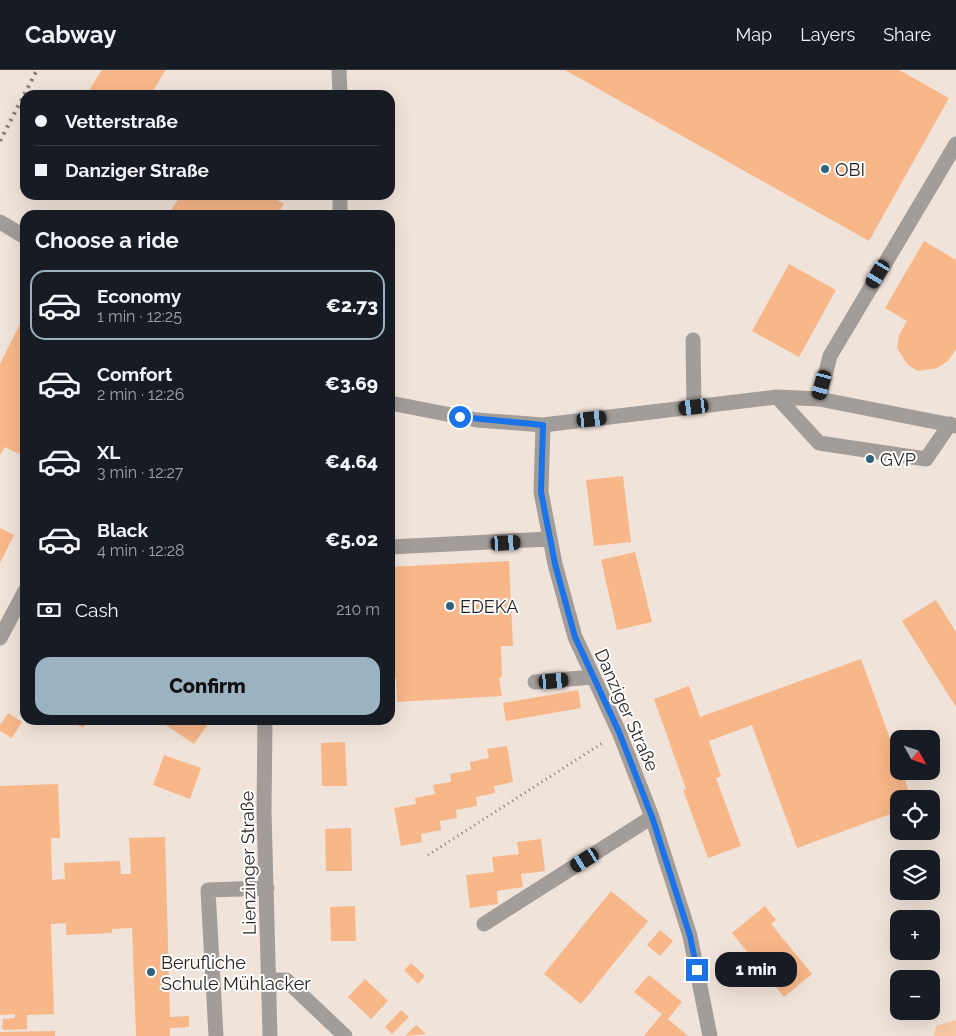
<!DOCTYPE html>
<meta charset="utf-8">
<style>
body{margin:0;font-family:Raleway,sans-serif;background:#242831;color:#f1f3f6;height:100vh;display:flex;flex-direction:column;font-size:19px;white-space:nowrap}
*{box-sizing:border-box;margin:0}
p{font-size:16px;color:#9ea1a6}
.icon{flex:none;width:28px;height:28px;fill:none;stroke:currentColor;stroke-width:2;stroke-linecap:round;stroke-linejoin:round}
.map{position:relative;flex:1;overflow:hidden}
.drawer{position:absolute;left:20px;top:140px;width:375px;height:515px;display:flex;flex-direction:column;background:#171b24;border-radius:15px;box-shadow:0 5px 20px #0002}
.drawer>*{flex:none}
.guide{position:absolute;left:20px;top:20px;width:375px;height:110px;border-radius:15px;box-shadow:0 5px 20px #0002;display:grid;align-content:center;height:110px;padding:0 15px;background:#171b24}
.needle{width:32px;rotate:130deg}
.controls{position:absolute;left:890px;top:660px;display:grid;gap:10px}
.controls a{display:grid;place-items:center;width:50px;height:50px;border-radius:10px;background:#171b24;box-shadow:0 5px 20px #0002;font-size:25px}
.end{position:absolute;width:22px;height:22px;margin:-11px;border:6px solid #1a73e8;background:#fff;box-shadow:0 0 0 2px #fff}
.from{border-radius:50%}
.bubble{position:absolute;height:35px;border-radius:15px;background:#171b24;box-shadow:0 5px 20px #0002;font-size:16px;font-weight:800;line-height:35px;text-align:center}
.car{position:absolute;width:15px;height:30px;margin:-15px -8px;border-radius:6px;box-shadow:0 0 4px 1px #0007;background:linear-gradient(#222 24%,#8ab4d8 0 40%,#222 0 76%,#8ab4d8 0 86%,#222 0)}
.guide b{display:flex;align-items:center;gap:18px;height:48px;font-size:19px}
.guide b+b{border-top:1px solid #363941}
.guide i{width:12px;height:12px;background:#f1f3f6}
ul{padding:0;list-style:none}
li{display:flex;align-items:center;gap:15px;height:70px;margin:0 10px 8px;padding:0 5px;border:2px solid transparent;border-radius:15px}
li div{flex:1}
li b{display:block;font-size:19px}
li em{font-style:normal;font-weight:800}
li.current{border-color:#9bb2c1}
li>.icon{width:45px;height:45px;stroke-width:1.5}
h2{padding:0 15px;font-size:22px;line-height:60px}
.pay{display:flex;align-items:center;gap:12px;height:55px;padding:0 15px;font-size:19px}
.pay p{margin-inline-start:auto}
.button{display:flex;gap:10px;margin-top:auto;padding:10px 15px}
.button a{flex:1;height:58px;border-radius:15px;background:#9bb2c1;color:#111;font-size:20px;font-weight:800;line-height:58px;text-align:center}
header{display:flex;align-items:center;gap:30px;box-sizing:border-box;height:70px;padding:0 25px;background:#171b24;border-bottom:1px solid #363941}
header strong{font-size:24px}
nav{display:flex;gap:28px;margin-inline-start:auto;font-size:18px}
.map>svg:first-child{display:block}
.green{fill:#f7c5a1}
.building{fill:#f7b788}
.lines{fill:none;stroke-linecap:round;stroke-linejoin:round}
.path{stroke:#857c76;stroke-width:3;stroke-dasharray:1 4;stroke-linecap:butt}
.minor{stroke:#a39d99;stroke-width:15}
.rail{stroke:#887f79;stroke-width:4;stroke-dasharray:2.5 5;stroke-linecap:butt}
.route{stroke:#1a73e8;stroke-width:6}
.poi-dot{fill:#316380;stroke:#fff;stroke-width:2}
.labels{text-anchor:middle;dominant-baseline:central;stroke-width:4;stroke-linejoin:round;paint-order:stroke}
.poi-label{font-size:18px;fill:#282320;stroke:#fff;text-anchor:start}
.street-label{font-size:18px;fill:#282320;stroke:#fff}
</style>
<header>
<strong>Cabway</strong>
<nav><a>Map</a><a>Layers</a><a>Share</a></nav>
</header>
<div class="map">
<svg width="956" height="966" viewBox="0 0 956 966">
<rect width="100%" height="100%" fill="#f0e3da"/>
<path class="green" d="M 956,950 L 956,966 L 934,966 L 936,956 Z"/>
<path class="building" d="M 102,0 L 166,0 L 150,25 L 86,25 Z
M 565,0 L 899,0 L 949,28 L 869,171 Z
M 181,125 L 269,125 L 284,134 L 277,145 L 168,145 Z
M 924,171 L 956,190 L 956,279 L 948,291 L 937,298 L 918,301 L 908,295 L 897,278 L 899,265 L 907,251 L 885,238 Z
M 789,194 L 836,220 L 799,287 L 752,261 Z
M 25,244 L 25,371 L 19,384 L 5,377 L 0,385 L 0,294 Z
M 623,406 L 631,472 L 594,476 L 586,410 Z
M 0,458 L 14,465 L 0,493 Z
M 635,482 L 652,552 L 617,560 L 601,490 Z
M 509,491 L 513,576 L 501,576 L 502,607 L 499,608 L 502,626 L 397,632 L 396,608 L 390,608 L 390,497 Z
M 936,530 L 956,562 L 956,637 L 902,551 Z
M 861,589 L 899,693 L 899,701 L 902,701 L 911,729 L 899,729 L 899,741 L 797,778 L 752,655 L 709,671 L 721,706 L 716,708 L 741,776 L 708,788 L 683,720 L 686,719 L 654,629 L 689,616 L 700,647 Z
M 578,620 L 581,638 L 506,651 L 503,633 Z
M 8,643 L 22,652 L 12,668 L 0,661 L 0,655 Z
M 69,650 L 88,650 L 83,658 Z
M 165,650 L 211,650 L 194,674 L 163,653 Z
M 345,672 L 347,716 L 322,716 L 321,673 Z
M 507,676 L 513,712 L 494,716 L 495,723 L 476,727 L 477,736 L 456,740 L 457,748 L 440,751 L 441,760 L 421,764 L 422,772 L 401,776 L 394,738 L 416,734 L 415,728 L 435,724 L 433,715 L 451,712 L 450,704 L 471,700 L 470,692 L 489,688 L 487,679 Z
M 164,685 L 201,698 L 190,729 L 153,715 Z
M 58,714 L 60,768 L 51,768 L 52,810 L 65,809 L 64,793 L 120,791 L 121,804 L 131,804 L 129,768 L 165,767 L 170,947 L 189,946 L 189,957 L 170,958 L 170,966 L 136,966 L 132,858 L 112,859 L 112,863 L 66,865 L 66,853 L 51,854 L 54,944 L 27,945 L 27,959 L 4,960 L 2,958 L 3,949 L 15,948 L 15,944 L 0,945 L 0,716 Z
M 351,758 L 352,801 L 326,801 L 325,759 Z
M 541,769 L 545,801 L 521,804 L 523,817 L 497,821 L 498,834 L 470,838 L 466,805 L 494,802 L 492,787 L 519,784 L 517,772 Z
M 611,821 L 648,851 L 581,934 L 544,904 Z
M 355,836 L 356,871 L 331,871 L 330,837 Z
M 765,836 L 776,850 L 771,854 L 812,904 L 784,927 L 732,863 Z
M 660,860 L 673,871 L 660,886 L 647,875 Z
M 411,893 L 425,906 L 418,914 L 404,900 Z
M 649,905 L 682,932 L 668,949 L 688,966 L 644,966 L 662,944 L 634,922 Z
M 365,909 L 388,931 L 371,949 L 348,927 Z
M 401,940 L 409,947 L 392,964 L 385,957 Z
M 416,955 L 426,964 L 405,966 Z
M 55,961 L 55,966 L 0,966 L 0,962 Z"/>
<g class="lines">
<path class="path" d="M 428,785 L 604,672"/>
<path class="minor" d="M 339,0 L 340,25
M 340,145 L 340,125
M 0,152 L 25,167
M 693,270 L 694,337
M 777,327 L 819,373 L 926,389 L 950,354
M 819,329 L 830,286 L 956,74
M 390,333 L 477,350 L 543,355 L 777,327 L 819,329 L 956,356
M 543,355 L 541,422 L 555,494 L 575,567 L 619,662 L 652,747 L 690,866 L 710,966
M 390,477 L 550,469
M 0,568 L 25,521
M 535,612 L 592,607
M 265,650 L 264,742 L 270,966
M 484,854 L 652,747
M 269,910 L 286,910 L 345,966
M 216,966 L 208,820 L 267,818"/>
<path class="rail" d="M 0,71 L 37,0"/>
</g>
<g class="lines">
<path class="route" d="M 460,347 L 543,355 L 541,422 L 555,494 L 575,567 L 619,662 L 652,747 L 690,866 L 697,900"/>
</g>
<g class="poi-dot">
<circle cx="825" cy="99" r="5"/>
<circle cx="870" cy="389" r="5"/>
<circle cx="450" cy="536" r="5"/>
<circle cx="151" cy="902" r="5"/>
</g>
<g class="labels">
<g class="poi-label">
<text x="835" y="99">OBI</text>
<text x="880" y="389">GVP</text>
<text x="460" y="536">EDEKA</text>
<text x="161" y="892">Berufliche<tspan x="161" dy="21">Schule Mühlacker</tspan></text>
</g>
<g class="street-label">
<text transform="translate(627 640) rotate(66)">Danziger Straße</text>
<text transform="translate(248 793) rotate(-91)">Lienzinger Straße</text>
</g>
</g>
</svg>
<div class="controls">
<a><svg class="needle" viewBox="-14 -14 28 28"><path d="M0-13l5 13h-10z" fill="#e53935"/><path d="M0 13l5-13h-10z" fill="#9ea1a6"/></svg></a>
<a><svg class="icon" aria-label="locate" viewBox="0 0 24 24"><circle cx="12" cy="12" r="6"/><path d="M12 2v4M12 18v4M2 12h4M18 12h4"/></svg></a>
<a><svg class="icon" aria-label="layers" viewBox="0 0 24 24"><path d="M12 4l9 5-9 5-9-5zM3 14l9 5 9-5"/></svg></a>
<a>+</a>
<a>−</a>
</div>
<i class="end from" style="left:460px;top:347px"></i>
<i class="end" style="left:697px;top:900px"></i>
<div class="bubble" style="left:715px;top:882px;width:82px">1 min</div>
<i class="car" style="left:878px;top:204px;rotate:211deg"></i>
<i class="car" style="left:822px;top:315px;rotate:195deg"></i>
<i class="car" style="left:694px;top:337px;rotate:263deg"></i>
<i class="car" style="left:592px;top:349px;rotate:84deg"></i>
<i class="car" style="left:506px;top:473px;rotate:87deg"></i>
<i class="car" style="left:554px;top:611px;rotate:85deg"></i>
<i class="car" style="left:585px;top:790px;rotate:238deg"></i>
<div class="guide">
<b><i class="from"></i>Vetterstraße</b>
<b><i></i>Danziger Straße</b>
</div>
<section class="drawer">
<h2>Choose a ride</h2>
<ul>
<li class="current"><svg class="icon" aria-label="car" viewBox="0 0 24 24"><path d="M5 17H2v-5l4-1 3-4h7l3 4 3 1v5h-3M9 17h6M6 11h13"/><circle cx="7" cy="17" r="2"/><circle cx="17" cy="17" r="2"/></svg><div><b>Economy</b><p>1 min · 12:25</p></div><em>€2.73</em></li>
<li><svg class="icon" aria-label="car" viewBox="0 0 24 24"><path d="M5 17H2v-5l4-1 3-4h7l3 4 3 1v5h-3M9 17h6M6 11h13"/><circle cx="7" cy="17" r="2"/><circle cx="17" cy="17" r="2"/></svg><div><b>Comfort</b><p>2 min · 12:26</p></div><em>€3.69</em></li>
<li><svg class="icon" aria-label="car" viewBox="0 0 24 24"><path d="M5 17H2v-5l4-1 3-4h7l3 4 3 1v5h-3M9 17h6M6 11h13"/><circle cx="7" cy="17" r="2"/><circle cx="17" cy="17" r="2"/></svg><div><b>XL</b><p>3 min · 12:27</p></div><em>€4.64</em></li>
<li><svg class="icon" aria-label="car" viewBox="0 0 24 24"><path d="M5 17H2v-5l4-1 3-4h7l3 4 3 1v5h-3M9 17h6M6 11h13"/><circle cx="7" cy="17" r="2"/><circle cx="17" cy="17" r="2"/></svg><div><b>Black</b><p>4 min · 12:28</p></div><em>€5.02</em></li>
</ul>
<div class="pay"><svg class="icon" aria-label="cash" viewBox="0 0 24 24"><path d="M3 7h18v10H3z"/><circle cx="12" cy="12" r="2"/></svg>Cash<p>210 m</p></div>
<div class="button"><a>Confirm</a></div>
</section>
</div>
